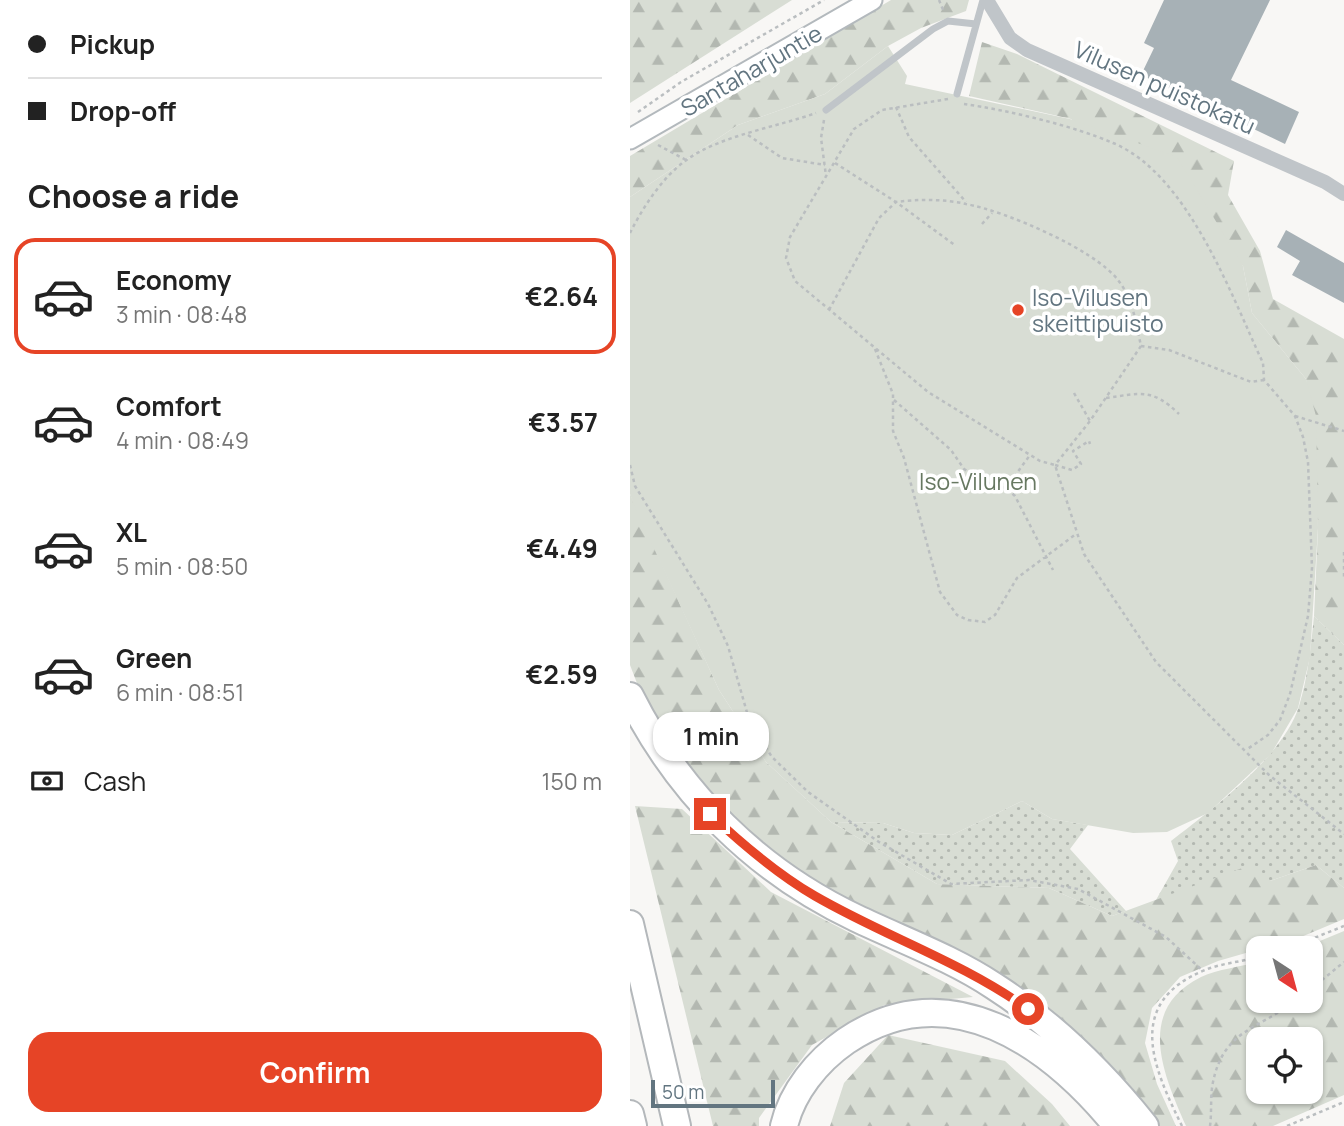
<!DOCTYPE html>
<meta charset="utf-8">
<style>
body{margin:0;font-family:Manrope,sans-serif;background:#f6f6f6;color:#222;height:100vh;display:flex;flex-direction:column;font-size:26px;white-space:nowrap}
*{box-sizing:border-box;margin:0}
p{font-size:23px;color:#767676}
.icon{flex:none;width:38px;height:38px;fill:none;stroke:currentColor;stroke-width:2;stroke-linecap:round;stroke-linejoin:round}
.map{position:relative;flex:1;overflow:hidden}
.drawer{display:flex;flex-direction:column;background:#fff;width:630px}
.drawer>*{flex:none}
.top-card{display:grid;align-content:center;height:154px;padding:0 28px;background:#fff}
.needle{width:46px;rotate:144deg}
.tools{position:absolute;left:616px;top:936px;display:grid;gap:14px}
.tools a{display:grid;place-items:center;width:77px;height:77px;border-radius:14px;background:#fff;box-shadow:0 2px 5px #0004;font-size:35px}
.scale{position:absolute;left:21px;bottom:18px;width:124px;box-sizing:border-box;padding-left:7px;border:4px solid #627580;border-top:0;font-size:19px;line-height:24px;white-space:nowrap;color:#627580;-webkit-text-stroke:5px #fff;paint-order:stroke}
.end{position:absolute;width:32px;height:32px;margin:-16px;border:9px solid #e64426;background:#fff;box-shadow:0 0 0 4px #fff}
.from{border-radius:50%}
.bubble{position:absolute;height:49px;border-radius:21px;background:#fff;box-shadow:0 2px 5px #0004;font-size:23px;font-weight:700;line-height:49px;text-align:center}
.top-card b{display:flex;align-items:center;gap:24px;height:66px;font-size:26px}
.top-card b+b{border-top:2px solid #e0e0e0}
.top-card i{width:18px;height:18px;background:#222}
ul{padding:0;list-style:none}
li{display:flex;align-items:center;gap:21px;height:116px;margin:0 14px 10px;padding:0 14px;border:4px solid transparent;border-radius:21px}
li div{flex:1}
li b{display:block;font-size:26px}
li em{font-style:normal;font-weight:700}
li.selected{border-color:#e64426}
li>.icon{width:63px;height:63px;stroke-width:1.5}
h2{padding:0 28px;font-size:32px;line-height:84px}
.pay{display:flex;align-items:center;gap:18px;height:77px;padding:0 28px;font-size:26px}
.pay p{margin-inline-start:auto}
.primary-button{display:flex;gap:14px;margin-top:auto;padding:14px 28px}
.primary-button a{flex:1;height:80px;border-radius:21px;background:#e64426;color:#fff;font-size:28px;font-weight:700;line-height:80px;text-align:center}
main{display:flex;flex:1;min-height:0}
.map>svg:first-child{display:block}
.grass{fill:url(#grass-dots)}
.forest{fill:url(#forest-firs);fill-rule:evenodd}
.green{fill:#d8ddd4}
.building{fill:#a7b1b6}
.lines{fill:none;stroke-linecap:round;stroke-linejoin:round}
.secondary-casing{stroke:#b3b9bd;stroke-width:23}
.motorway-casing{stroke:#b4b8bb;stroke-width:30}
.path{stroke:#babec0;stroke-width:2.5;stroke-dasharray:3.5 3.5;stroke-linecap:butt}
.service{stroke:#c0c5c9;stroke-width:7}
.minor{stroke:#c0c5c9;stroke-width:14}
.secondary{stroke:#fff;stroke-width:19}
.motorway{stroke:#fff;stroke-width:26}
.route{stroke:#e64426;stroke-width:9}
.poi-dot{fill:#e64426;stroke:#fff;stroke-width:2.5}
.labels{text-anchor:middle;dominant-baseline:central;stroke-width:7;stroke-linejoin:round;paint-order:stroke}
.street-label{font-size:23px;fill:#627580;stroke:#fff}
.poi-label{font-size:23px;fill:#627580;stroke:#fff;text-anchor:start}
.park-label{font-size:23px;fill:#677861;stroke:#fff}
</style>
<main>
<section class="drawer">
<div class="top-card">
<b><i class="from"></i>Pickup</b>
<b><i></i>Drop-off</b>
</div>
<h2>Choose a ride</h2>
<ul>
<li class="selected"><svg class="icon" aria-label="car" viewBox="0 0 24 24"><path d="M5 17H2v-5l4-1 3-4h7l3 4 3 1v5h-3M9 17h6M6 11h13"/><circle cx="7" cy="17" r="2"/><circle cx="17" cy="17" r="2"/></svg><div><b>Economy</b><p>3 min · 08:48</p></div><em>€2.64</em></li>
<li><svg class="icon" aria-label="car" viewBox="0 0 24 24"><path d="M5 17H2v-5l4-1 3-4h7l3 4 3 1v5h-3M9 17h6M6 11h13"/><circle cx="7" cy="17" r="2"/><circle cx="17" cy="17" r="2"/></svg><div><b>Comfort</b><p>4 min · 08:49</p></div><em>€3.57</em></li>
<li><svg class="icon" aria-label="car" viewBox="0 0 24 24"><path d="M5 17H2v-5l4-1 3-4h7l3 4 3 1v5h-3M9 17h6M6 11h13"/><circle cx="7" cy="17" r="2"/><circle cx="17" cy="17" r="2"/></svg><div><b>XL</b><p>5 min · 08:50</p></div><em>€4.49</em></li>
<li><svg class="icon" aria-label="car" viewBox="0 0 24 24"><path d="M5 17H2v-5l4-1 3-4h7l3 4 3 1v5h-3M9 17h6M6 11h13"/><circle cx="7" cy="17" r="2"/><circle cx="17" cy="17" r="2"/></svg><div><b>Green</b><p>6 min · 08:51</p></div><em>€2.59</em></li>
</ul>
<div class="pay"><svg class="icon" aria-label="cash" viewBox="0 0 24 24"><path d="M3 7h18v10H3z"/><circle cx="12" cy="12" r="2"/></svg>Cash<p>150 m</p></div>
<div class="primary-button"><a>Confirm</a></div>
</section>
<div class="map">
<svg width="714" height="1126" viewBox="0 0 714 1126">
<defs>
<pattern id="grass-dots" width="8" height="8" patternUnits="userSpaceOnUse" patternTransform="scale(1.75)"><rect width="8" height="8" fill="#d8ddd4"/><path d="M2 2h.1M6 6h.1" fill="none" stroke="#b3b8b1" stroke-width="1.8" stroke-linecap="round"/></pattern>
<pattern id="forest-firs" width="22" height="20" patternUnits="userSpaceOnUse" patternTransform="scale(1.75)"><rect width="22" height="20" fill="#d8ddd4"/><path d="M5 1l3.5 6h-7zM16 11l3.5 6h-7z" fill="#b3b8b1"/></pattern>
</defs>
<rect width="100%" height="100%" fill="#f8f7f5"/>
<path class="grass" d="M 684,616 L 714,645 L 714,888 L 686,865 L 640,881 L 526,900 L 548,861 L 541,841 C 581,810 654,756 669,706 C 678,677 681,646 684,616 Z
M 392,801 L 422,819 L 458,825 L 440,849 L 496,911 L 482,916 L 419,888 L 307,884 L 201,822 L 253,823 L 284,833 L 322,835 Z"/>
<path class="forest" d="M 0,0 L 162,0 L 0,103 Z
M 261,0 L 339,0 L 336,11 L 291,28 L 258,46 L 195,94 L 108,125 L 0,197 L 0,156 Z
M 352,42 L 387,54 L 604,161 L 598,195 L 630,251 L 643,299 L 714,339 L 714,645 L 684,616 L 688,528 L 676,379 L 622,313 L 613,266 L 441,119 L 339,96 Z
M 0,494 L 89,690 L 136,762 L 201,822 L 307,884 L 419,888 L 482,916 L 623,864 L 640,881 L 686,865 L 714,888 L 714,919 L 671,937 L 588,961 L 550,977 L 522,1008 L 515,1043 L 527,1084 L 546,1126 L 528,1126 L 497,1083 L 422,1012 L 315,947 L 217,900 L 142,857 L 59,772 L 10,691 L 0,665 Z
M 5,806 L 52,809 L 141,892 L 343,997 L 254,1005 L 182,1045 L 129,1118 L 129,1126 L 83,1126 Z
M 714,931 L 714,1095 L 643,1126 L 556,1126 C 533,1074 505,1010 571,977 C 588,969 610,967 628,962 L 628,1001 L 681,1001 L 681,948 L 673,948 ZM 628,1040 L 681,1040 L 681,1092 L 628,1092 Z
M 258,1035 L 375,1061 L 422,1104 L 440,1126 L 200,1126 L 214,1083 Z"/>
<path class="green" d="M 258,46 L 277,76 L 275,84 L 440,119 L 547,157 L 613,266 L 622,313 L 676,379 L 686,416 L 688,528 L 680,657 L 668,708 L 641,754 L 578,813 L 537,832 L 503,833 L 422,819 L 392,801 L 322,835 L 284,833 L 253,823 L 201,822 L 136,762 L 89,690 L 4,505 L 0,494 L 0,197 L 108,125 L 195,94 Z"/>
<path class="building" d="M 534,0 L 640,0 L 601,80 L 669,112 L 655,144 L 511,75 L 524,48 L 514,43 Z
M 656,230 L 714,263 L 714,303 L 662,275 L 670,261 L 647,247 Z"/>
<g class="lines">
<g class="secondary-casing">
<path id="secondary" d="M 0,139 L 242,0"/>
</g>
<g class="motorway-casing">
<path id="motorway" d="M 0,696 C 49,794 127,871 226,918 C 272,940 322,958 364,986 C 423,1024 471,1071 515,1126
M 0,924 L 47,1126
M 0,1114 L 3,1126
M 154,1126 C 162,1092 187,1061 216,1041 C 319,971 420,1044 487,1126"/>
</g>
<path class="path" d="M 309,0 L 314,12
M 318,99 L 252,110 L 224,129 L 160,237 L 156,258 L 165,281 L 298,392 L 410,461 L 425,465 L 454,554 L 526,662 L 639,775 L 714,834
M 334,104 C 377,110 444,126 483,143 C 558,174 601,295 633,363 L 634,380 L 665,416 L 673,437 L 678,462 L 682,568 L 678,616 L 660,694 L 650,720 L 638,735 L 616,750
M 266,107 L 279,137 L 336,202
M 8,112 L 51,82 L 194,0
M 194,120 L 191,138 L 196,176
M 118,135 L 152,158 L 195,165
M 28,145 L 56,160
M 205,163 L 266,202 L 326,246
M 352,224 L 362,213
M 0,233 C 13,207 32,178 55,161 C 88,136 147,127 186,113
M 199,310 L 249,218 L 266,202 C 288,199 315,199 336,204 C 375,211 464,249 488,280 C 503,299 506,323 511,346 L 460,421 L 425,465 L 442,470 L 451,464 L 443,451 L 459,441 L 460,444
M 511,346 L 539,350 L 621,382 L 634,380
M 245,349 L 263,394 L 263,431 L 274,458 L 310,592 L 327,615 L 338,620 L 355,622 L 365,615 L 387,578 L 446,534
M 444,393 L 460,421
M 476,398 C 511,393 522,388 549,414
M 264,400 L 321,450 L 334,469 L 358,483 L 376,488 L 385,496 L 423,570
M 665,416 L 714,431
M 0,465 L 5,486 L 78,604 L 98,646 L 118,716 L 128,735 L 142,757 L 178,792 L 249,842 L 321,884 L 399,880 L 448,889 L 536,937 L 573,971
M 376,488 L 400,455
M 714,552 L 714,578
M 659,948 L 714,926
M 681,989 L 714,962
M 552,1126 C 523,1067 494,1003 575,970 C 592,963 611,962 628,957
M 580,1126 C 582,1112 580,1096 583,1082 C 594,1029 628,1030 665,1001
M 657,1126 L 714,1102"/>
<path class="service" d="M 327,94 L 353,0
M 196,110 L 303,29 L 318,21 L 346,24"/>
<path class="minor" d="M 357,0 L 380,38 L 397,50 L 695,182 L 714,194"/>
<use href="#secondary" class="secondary"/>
<use href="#motorway" class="motorway"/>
</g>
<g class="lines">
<path class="route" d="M 80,814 C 112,844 147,874 185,896 C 256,937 330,961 398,1009"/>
</g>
<circle class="poi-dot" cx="388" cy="310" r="7"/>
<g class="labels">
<g class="street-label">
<text transform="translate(121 70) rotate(-30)">Santaharjuntie</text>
<text transform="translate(535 87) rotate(24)">Vilusen puistokatu</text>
</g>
<g class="poi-label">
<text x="402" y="297">Iso-Vilusen<tspan x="402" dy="26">skeittipuisto</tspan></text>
</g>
<g class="park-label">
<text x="348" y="481">Iso-Vilunen</text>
</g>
</g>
</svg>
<div class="tools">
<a><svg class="needle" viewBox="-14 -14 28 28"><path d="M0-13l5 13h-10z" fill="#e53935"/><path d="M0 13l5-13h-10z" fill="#767676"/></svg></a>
<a><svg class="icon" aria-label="locate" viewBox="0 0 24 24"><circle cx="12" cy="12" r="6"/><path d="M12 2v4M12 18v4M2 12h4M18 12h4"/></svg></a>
</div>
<div class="scale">50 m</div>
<i class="end from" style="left:398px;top:1009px"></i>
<i class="end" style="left:80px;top:814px"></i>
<div class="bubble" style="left:23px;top:712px;width:116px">1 min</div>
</div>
</main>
